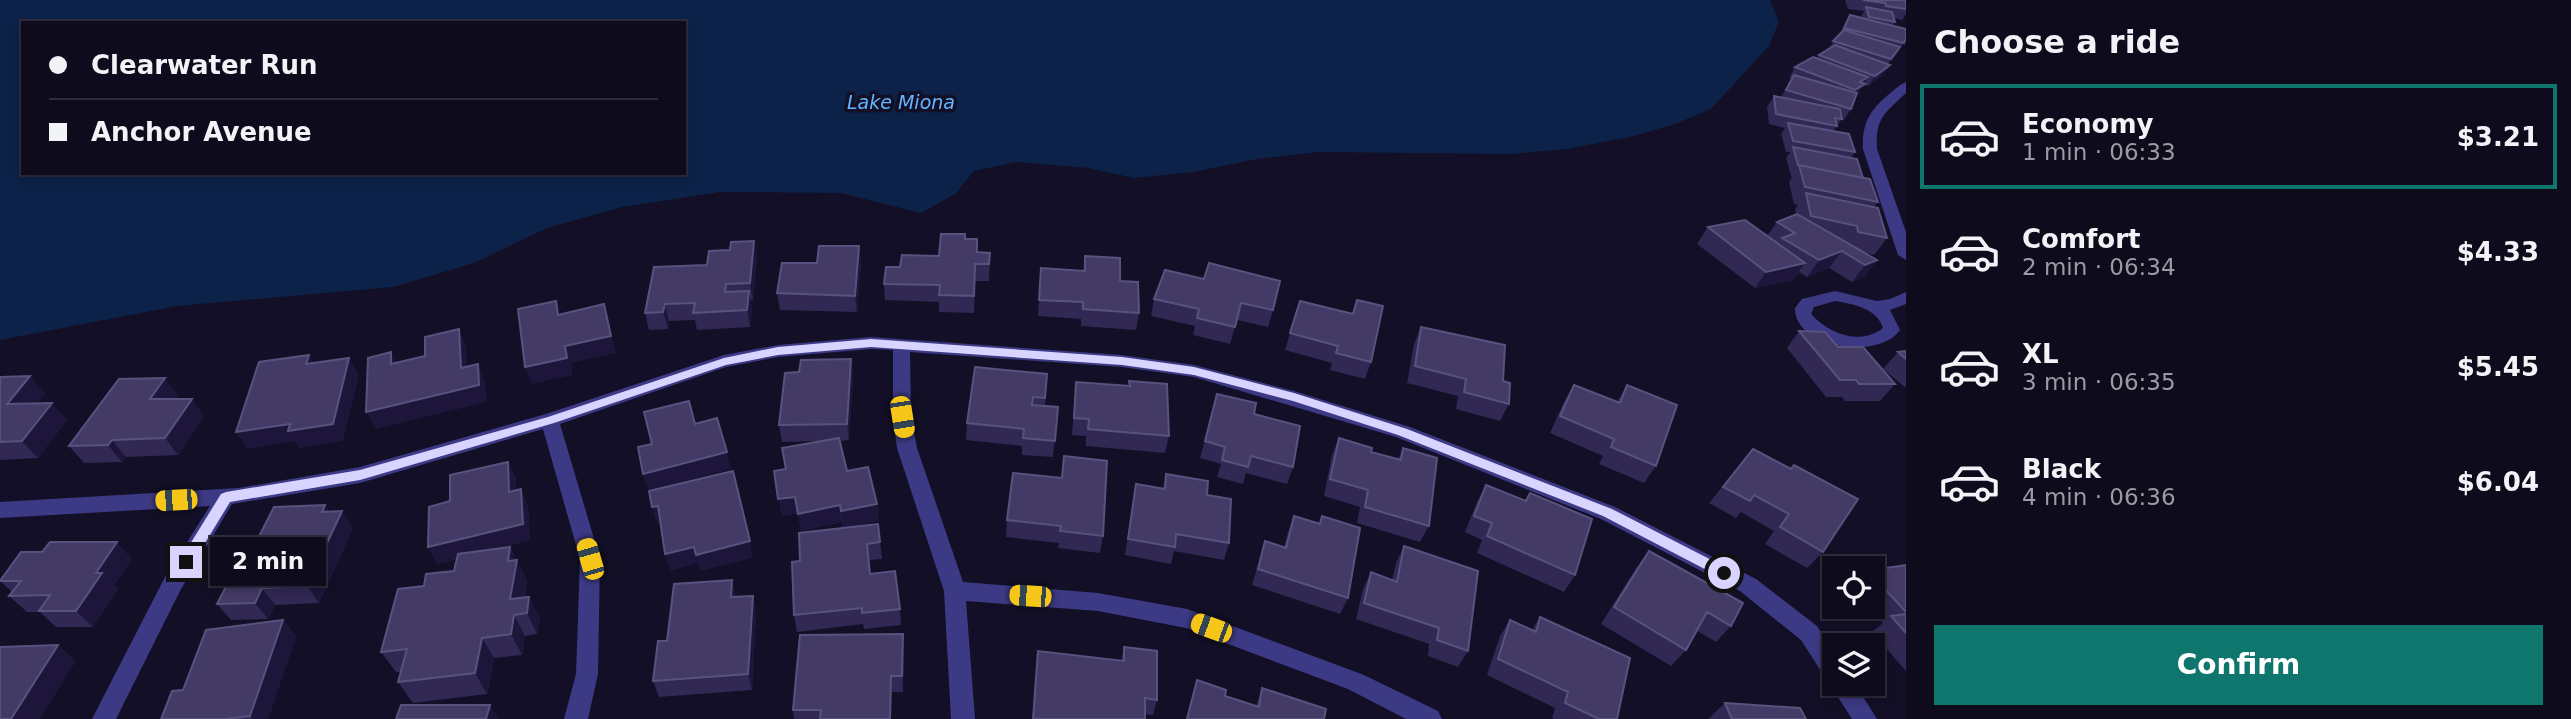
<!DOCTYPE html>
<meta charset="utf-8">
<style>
body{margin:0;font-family:"DejaVu Sans",sans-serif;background:#171425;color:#f1f3f6;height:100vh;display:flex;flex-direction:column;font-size:26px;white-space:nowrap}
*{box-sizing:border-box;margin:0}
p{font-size:23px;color:#9b9ba3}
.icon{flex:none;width:38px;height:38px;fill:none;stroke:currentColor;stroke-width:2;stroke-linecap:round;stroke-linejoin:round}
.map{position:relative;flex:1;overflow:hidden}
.panel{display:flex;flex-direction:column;background:#0e0b1c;width:665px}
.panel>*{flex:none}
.banner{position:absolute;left:21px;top:21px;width:665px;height:154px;border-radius:0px;box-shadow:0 4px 10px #0003,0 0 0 2px #2e2b3b;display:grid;align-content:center;height:154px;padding:0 28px;background:#0e0b1c}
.buttons{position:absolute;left:1822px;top:556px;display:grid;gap:14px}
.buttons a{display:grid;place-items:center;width:63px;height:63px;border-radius:0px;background:#0e0b1c;box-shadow:0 4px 10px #0003,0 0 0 2px #2e2b3b;font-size:35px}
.end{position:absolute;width:32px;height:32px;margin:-16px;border:9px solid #d9d4ff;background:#111;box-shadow:0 0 0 4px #111}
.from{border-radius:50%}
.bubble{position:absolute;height:49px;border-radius:0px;background:#0e0b1c;box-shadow:0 4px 10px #0003,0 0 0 2px #2e2b3b;font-size:23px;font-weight:700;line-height:49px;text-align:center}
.car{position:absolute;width:21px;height:42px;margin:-21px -10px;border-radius:9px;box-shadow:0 0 5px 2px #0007;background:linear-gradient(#f5c518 24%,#345 0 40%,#f5c518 0 76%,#345 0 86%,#f5c518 0)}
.banner b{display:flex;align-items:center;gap:24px;height:66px;font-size:26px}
.banner b+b{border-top:2px solid #2e2b3b}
.banner i{width:18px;height:18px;background:#f1f3f6}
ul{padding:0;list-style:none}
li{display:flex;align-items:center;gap:21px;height:105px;margin:0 14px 10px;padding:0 14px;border:4px solid transparent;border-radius:0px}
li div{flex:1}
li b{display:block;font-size:26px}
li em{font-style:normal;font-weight:700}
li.current{border-color:#0f766e}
li>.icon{width:63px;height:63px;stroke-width:1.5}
h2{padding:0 28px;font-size:32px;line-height:84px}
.action{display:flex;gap:14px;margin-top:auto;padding:14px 28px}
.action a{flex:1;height:80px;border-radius:0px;background:#0f766e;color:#fff;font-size:28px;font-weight:700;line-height:80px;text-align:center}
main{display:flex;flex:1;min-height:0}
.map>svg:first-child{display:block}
.water{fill:#0c2248;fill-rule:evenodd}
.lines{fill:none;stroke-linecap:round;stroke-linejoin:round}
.street{fill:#3d3a85;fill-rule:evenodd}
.wall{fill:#312854}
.shaded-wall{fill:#1d163a}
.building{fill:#433a66;stroke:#5a527e;stroke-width:2}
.route{fill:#d9d4ff}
.labels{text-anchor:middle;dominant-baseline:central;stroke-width:7;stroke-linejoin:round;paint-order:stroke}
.far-water-label{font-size:19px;font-style:italic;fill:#62b6ff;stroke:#130f26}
</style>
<main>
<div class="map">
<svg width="1906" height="719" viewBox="0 0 1906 719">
<rect width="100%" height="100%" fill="#130f26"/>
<path class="water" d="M 0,0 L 1770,0 L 1779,22 L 1769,46 L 1711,109 L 1675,124 L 1634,136 L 1567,149 L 1511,154 L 1319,152 L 1257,159 L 1193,172 L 1134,178 L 1088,168 L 1016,162 L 974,171 L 955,194 L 921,213 L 841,193 L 720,192 L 622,207 L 547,228 L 474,263 L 393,287 L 177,306 L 0,340 ZM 23,23 L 684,23 L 684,173 L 23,173 Z"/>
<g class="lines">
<path class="street" d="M 1906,82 L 1906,93 C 1885,113 1875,118 1877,149 L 1906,232 L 1906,260 L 1898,255 L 1863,149 C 1862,124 1869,111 1888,95 C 1894,90 1899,85 1906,82 Z
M 1835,291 L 1877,301 L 1890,299 L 1906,292 L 1906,304 L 1890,310 L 1900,330 C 1879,361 1794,348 1795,308 L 1802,299 ZM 1835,301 C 1853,304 1877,308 1883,328 C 1860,346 1829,334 1811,314 L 1814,307 Z
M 871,337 L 1122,355 L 1194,365 L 1294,391 L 1410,427 L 1615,507 L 1756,579 L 1817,626 L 1834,652 L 1834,684 L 1855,684 L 1877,719 L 1852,719 L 1834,691 L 1832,681 L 1826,679 L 1801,640 L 1740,591 L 1601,519 L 1396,437 L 1194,377 L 1122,367 L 910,352 L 911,417 L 917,448 L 963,582 L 1098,593 L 1187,609 L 1364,675 L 1438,711 L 1442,719 L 1406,719 L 1348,689 L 1186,628 L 1098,611 L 966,601 L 975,719 L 951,719 L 944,591 L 897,448 L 893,417 L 893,350 L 871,349 L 778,357 L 726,367 L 560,424 L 600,559 L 598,674 L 588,719 L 564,719 L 576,674 L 580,559 L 543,429 L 360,483 L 232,504 L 181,589 L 116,719 L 92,719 L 165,577 L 210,506 L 0,518 L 0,502 L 239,488 L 360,467 L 546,414 L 724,355 L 778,345 Z"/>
</g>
<path class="wall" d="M 1845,0 L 1905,0 L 1906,3 L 1906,14 L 1902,20 L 1894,18 L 1895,22 L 1892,26 L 1904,43 L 1888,64 L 1890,65 L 1883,75 L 1868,86 L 1864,85 L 1856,95 L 1851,109 L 1844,120 L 1842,119 L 1833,131 L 1855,152 L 1851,158 L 1878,202 L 1874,207 L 1887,238 L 1874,255 L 1864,252 L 1877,260 L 1864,277 L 1852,282 L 1829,268 L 1807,277 L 1799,272 L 1793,280 L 1755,288 L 1697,244 L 1708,227 L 1767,236 L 1777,222 L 1796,215 L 1795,209 L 1798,205 L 1794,204 L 1789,182 L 1792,177 L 1791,176 L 1786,158 L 1790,152 L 1786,152 L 1781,134 L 1785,128 L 1769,124 L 1767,107 L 1774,96 L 1781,97 L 1792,79 L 1789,78 L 1795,67 L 1817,58 L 1819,55 L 1828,49 L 1838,36 L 1850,15 L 1860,18 L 1864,11 L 1848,9 Z
M 965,239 L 977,252 L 990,253 L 989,281 L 975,281 L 974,313 L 939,312 L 939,302 L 885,300 L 884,284 L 900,267 L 939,256 Z
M 754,241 L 757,257 L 753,300 L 750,300 L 752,308 L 750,327 L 697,330 L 695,320 L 669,321 L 668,329 L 649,330 L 645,313 L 707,265 L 730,250 Z
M 859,246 L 861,262 L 857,312 L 780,310 L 777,293 L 817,263 Z
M 1085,256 L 1120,281 L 1139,313 L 1136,330 L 1081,326 L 1081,319 L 1038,316 L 1041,268 L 1083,271 Z
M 1165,270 L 1273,310 L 1268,327 L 1237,320 L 1230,344 L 1193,335 L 1195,326 L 1151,316 L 1154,299 Z
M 1357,300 L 1371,362 L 1365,379 L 1330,370 L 1332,363 L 1285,350 L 1300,301 L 1352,314 Z
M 1421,327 L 1503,381 L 1509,404 L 1500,421 L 1456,409 L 1458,396 L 1407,383 L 1414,344 Z
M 1799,331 L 1838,347 L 1895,384 L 1880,401 L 1845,401 L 1842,397 L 1826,397 L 1787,348 Z
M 1906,351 L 1906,388 L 1883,369 L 1898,352 Z
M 851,359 L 853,376 L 849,440 L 840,441 L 847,471 L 877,504 L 878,521 L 845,528 L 878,524 L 882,559 L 869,560 L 870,574 L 900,609 L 901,625 L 864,629 L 863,624 L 797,632 L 794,615 L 800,561 L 843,528 L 842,522 L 801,531 L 798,513 L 782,516 L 786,469 L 820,441 L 782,442 L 779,425 L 799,372 Z
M 1047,374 L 1045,406 L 1058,407 L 1053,457 L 1022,455 L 1022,446 L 966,440 L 967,423 Z
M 0,377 L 45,393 L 37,403 L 67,420 L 38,458 L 0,460 Z
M 1129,381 L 1169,436 L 1165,453 L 1086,446 L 1086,436 L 1072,435 L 1076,382 L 1129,386 Z
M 1574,385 L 1617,402 L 1627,385 L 1656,466 L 1644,483 L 1599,464 L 1603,456 L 1550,433 L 1564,402 Z
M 1217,394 L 1254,414 L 1293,467 L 1287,484 L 1246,473 L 1243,484 L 1217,477 L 1221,464 L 1200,458 Z
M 178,395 L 175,399 L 204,416 L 178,455 L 126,457 L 122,462 L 84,463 L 69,446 Z
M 1339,438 L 1371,452 L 1398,459 L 1403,448 L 1429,526 L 1420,542 L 1357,523 L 1360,507 L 1324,496 L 1332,455 Z
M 1753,449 L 1791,469 L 1794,465 L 1823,552 L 1807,568 L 1765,544 L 1774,531 L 1741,512 L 1736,518 L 1709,503 Z
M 508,462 L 516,479 L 516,490 L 528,506 L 530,540 L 495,549 L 510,547 L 527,581 L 525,598 L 529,597 L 540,618 L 537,634 L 525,636 L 522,655 L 494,658 L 487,694 L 413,703 L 398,682 L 401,672 L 396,672 L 381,652 L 424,586 L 454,571 L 457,559 L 437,564 L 428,547 L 450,501 Z
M 1013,473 L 1103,536 L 1100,553 L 1058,548 L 1059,543 L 1006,537 L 1007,520 Z
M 1166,474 L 1207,495 L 1229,543 L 1224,560 L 1174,551 L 1171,564 L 1125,555 L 1136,484 L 1163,488 Z
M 1486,485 L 1525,501 L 1530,493 L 1575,575 L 1564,592 L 1477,553 L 1482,540 L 1465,532 L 1477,502 Z
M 329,512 L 353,528 L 319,603 L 275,605 L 268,619 L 231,620 L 217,604 L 248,558 Z
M 1294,516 L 1319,523 L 1322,516 L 1348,598 L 1340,614 L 1252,585 L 1265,541 L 1284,547 L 1288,532 Z
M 1404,546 L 1468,651 L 1458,667 L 1428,656 L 1429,644 L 1356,619 L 1363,589 L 1371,572 L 1392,580 L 1396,563 Z
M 1649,551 L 1731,626 L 1716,642 L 1697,631 L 1686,650 L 1671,666 L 1601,624 L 1636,568 Z
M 132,559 L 114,585 L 118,589 L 93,627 L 56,627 L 40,612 L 27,612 L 9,596 L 12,592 L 0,581 L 0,579 Z
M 1906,565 L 1906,671 L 1872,632 L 1883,623 L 1869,607 L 1872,607 L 1872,570 Z
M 736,597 L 756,612 L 752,690 L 659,697 L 653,681 L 667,641 Z
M 1540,617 L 1617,719 L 1554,719 L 1552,718 L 1555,708 L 1487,675 L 1500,636 L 1510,620 L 1532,630 Z
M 283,620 L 296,636 L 268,719 L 161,719 L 183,690 Z
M 1124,647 L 1157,700 L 1153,715 L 1145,714 L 1121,660 Z
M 904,650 L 903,692 L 892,692 L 891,719 L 794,719 L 793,710 Z
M 1197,680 L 1225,696 L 1256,706 L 1262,688 L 1324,719 L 1186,719 Z
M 1725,703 L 1806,719 L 1709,719 L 1709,718 Z"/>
<path class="shaded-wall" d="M 1890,65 L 1883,75 L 1868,86 L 1875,76 Z
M 1868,77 L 1858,94 L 1848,101 L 1860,82 Z
M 754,241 L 757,257 L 753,300 L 750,283 Z
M 859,246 L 861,262 L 857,312 L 855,296 Z
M 1842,251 L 1829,268 L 1807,277 L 1819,260 Z
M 1877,260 L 1864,277 L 1852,282 L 1865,265 Z
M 1805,263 L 1793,280 L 1755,288 L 1766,272 Z
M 749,291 L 752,308 L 750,327 L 747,310 Z
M 604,304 L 616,353 L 571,363 L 573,375 L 532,384 L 525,367 L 565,346 Z
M 665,304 L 669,321 L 668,329 L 663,312 Z
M 459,329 L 466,346 L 469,385 L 461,368 Z
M 391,352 L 400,369 L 391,364 Z
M 309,355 L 319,372 L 306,364 Z
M 349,358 L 359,375 L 343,441 L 299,448 L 295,441 L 247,449 L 236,432 Z
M 851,359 L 853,376 L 849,440 L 847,424 Z
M 478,364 L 485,381 L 487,402 L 376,429 L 366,412 Z
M 30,376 L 45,393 L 23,421 L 7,404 Z
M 165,378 L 178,395 L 163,416 L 150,399 Z
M 192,399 L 204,416 L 178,455 L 165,438 Z
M 52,403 L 67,420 L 38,458 L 22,441 Z
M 112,440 L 126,457 L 122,462 L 108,445 Z
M 727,452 L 731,469 L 649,491 L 643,474 Z
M 508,462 L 516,479 L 517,509 L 509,492 Z
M 521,489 L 528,506 L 530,540 L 437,564 L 428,547 Z
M 795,497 L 798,513 L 782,516 L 778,499 Z
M 877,504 L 878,521 L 843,528 L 841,511 Z
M 325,505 L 336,522 L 322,512 Z
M 840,505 L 842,522 L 801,531 L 798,514 Z
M 658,506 L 663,522 L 657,524 L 652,507 Z
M 342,511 L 353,528 L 319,603 L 307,586 Z
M 750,541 L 753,558 L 701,571 L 698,563 L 670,571 L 665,554 L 694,547 Z
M 117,542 L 132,559 L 114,585 L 118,589 L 93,627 L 76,611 L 96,573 Z
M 510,547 L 527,581 L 522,614 L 510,599 L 508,561 Z
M 732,580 L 736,596 L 731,597 Z
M 262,588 L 275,605 L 268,619 L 255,603 Z
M 753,596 L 756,612 L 752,690 L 748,674 Z
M 529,597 L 540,618 L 537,634 L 527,613 Z
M 514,615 L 525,636 L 522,655 L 511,634 Z
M 283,620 L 296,636 L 268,719 L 253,719 L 250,716 Z
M 903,634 L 904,650 L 903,692 L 902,676 Z
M 482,638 L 494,658 L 487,694 L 475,673 Z
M 58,645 L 76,661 L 40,719 L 11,719 Z
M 891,676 L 892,692 L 891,719 L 890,719 Z
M 490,705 L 499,719 L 486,719 Z"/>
<path class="building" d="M 1863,0 L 1905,0 L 1906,3 L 1906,9 L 1886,6 L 1885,3 Z
M 1866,7 L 1892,12 L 1895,22 L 1869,17 Z
M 1850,15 L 1906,29 L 1906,38 L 1904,43 L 1844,28 Z
M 1844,30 L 1900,47 L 1891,59 L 1833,41 Z
M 1835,45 L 1890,65 L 1875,76 L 1819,55 Z
M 1813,57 L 1868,77 L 1860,82 L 1865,84 L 1855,90 L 1795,67 Z
M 1794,75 L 1857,93 L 1851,109 L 1786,90 Z
M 1774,96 L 1840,109 L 1842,119 L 1835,118 L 1837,126 L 1776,114 Z
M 1788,123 L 1849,134 L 1855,152 L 1793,141 Z
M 1793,147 L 1857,159 L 1863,178 L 1798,165 Z
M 1799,165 L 1870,179 L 1878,202 L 1805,187 Z
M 1806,193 L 1878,208 L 1887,238 L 1858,232 L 1857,226 L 1811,216 Z
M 1797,214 L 1877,260 L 1865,265 L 1842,251 L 1819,260 L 1782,238 L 1795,233 L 1777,222 Z
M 1745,220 L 1805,263 L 1766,272 L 1708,227 Z
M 941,234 L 965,234 L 965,239 L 977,239 L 977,252 L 990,253 L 989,264 L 975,264 L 974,296 L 939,295 L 940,285 L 884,284 L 886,267 L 900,267 L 902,255 L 939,256 Z
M 754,241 L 750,283 L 726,284 L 725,292 L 749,291 L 747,310 L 693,313 L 695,303 L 665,304 L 663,312 L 645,313 L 654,267 L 707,265 L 709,251 L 730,250 L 731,242 Z
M 819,246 L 859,246 L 855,296 L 777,293 L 782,263 L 817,263 Z
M 1085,256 L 1120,258 L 1120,281 L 1138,282 L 1139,313 L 1083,309 L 1083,302 L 1039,300 L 1041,268 L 1085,271 Z
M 1209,263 L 1280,281 L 1273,310 L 1241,303 L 1235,327 L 1197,318 L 1199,309 L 1154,299 L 1165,270 L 1204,279 Z
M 1357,300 L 1383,306 L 1371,362 L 1336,353 L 1338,346 L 1290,333 L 1300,301 L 1353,314 Z
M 556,301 L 558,315 L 604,304 L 611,336 L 565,346 L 567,358 L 525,367 L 518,309 Z
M 1421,327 L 1505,345 L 1503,381 L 1510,383 L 1509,404 L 1464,392 L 1466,379 L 1415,366 Z
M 459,329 L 461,368 L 478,364 L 479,385 L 366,412 L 368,358 L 391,352 L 391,364 L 425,356 L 425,337 Z
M 1799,331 L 1825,332 L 1838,347 L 1863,347 L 1895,384 L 1859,384 L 1856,380 L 1840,380 Z
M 1906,351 L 1906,359 L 1898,352 Z
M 309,355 L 306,364 L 349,358 L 333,424 L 288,431 L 290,424 L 236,432 L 259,362 Z
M 851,359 L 847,424 L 779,425 L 785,373 L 799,372 L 801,360 Z
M 975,367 L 1047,374 L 1045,398 L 1033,397 L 1032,405 L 1058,407 L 1055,441 L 1023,438 L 1024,429 L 967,423 Z
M 30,376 L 7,404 L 52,403 L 22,441 L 0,442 L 0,377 Z
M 165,378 L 150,399 L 192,399 L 165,438 L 112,440 L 108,445 L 69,446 L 119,379 Z
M 1129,381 L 1167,384 L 1169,436 L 1088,429 L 1089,419 L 1074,418 L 1076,382 L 1130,386 Z
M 1574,385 L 1620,403 L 1627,385 L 1677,405 L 1656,466 L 1611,447 L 1614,439 L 1560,416 Z
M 1217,394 L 1256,403 L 1254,414 L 1300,426 L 1293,467 L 1251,456 L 1248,467 L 1222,460 L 1225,447 L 1205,441 Z
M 689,401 L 695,424 L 717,418 L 727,452 L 643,474 L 638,447 L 652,444 L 644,412 Z
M 839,438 L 847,471 L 868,467 L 877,504 L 841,511 L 840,505 L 798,514 L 795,497 L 778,499 L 774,471 L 786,469 L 782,448 Z
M 1339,438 L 1372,448 L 1371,452 L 1401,460 L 1403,448 L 1437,458 L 1429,526 L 1365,507 L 1368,490 L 1330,479 Z
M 1753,449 L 1791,469 L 1794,465 L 1858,499 L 1823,552 L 1780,527 L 1789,514 L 1754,495 L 1750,501 L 1723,487 Z
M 1064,456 L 1107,461 L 1103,536 L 1060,531 L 1061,526 L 1007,520 L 1013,473 L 1062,478 Z
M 508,462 L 509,492 L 521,489 L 523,524 L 428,547 L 429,507 L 450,501 L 450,475 Z
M 733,471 L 750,541 L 696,555 L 694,547 L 665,554 L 658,506 L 652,507 L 649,491 Z
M 1166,474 L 1208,481 L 1207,495 L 1231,499 L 1229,543 L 1176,534 L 1175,547 L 1128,539 L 1136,484 L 1165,489 Z
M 1486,485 L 1526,501 L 1530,493 L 1592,519 L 1575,575 L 1487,536 L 1492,523 L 1474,516 Z
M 325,505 L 322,512 L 342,511 L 307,586 L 262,588 L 255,603 L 217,604 L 241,558 L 248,558 L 274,507 Z
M 1294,516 L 1320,524 L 1322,516 L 1360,528 L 1348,598 L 1258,569 L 1265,541 L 1286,548 Z
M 878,524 L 880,542 L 867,544 L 870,574 L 895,571 L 900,609 L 862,613 L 862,608 L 794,615 L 792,562 L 800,561 L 799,533 Z
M 50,542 L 117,542 L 96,573 L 102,573 L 76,611 L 39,611 L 50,595 L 9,596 L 21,581 L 0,581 L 21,552 L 42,552 Z
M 1404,546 L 1478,571 L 1468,651 L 1437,640 L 1439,628 L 1364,603 L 1371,572 L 1397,582 Z
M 510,547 L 508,561 L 517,560 L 510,599 L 529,597 L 527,613 L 514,615 L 511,634 L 482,638 L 475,673 L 398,682 L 407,649 L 381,652 L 398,589 L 424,586 L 426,574 L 454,571 L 458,554 Z
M 1649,551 L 1743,603 L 1731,626 L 1707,612 L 1686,650 L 1614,607 Z
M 1906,565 L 1906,612 L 1872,575 L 1872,570 Z
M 732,580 L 731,597 L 753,596 L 748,674 L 653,681 L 658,641 L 667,641 L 674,584 Z
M 1906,614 L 1906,633 L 1891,616 Z
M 1540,617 L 1630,658 L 1617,719 L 1599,719 L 1565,703 L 1568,692 L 1498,659 L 1510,620 L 1536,632 Z
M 283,620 L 250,716 L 225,719 L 161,719 L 172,691 L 183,690 L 206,630 Z
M 903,634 L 902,676 L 891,676 L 890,719 L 820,719 L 821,710 L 793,710 L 800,635 Z
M 58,645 L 11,719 L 0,719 L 0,647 Z
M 1124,647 L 1157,651 L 1157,700 L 1145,698 L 1145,719 L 1033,719 L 1038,651 L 1124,661 Z
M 1197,680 L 1226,690 L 1225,696 L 1259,707 L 1262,688 L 1326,709 L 1324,719 L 1187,719 Z
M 1725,703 L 1800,708 L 1806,719 L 1732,719 Z
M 401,705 L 490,705 L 486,719 L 396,719 Z"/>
<path class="route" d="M 871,339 L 1122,357 L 1194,367 L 1294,393 L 1407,429 L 1612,509 L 1729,569 L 1731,573 L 1724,579 L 1720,577 L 1603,516 L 1398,435 L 1293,401 L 1194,375 L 1122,365 L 871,347 L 778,355 L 726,365 L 554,423 L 360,480 L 230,502 L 191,566 L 186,568 L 179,562 L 221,494 L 226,492 L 360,470 L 548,417 L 724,358 L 778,347 Z"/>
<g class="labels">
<g class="far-water-label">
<text x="901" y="102">Lake Miona</text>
</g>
</g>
</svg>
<div class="buttons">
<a><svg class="icon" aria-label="locate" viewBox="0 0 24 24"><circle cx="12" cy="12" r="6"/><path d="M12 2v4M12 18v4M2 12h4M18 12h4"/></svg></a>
<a><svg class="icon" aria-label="layers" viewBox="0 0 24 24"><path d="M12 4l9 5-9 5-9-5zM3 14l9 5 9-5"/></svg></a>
</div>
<i class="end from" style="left:1724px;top:573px"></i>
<i class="end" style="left:186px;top:562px"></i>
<div class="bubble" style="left:210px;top:537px;width:116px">2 min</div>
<i class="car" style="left:902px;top:417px;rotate:171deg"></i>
<i class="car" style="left:176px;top:500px;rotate:267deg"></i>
<i class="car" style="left:590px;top:559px;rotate:344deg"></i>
<i class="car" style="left:1030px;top:596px;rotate:274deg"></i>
<i class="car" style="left:1211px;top:628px;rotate:290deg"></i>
<div class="banner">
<b><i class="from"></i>Clearwater Run</b>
<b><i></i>Anchor Avenue</b>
</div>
</div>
<section class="panel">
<h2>Choose a ride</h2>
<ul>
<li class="current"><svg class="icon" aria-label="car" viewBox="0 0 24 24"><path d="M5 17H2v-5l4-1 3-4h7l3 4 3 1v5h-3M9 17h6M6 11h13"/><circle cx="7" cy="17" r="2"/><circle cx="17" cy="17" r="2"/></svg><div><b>Economy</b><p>1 min · 06:33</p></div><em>$3.21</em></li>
<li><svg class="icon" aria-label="car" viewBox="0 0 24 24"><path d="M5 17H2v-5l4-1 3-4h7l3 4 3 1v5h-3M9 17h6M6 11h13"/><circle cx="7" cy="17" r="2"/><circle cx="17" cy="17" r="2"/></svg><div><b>Comfort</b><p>2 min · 06:34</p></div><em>$4.33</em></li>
<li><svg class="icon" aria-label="car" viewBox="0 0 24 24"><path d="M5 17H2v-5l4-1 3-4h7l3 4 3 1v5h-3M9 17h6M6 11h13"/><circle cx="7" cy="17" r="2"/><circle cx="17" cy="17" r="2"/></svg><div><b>XL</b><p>3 min · 06:35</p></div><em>$5.45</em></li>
<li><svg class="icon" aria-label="car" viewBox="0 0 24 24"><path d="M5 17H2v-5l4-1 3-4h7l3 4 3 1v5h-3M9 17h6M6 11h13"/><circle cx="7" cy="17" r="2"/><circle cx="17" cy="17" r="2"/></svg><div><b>Black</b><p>4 min · 06:36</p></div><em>$6.04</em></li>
</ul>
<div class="action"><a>Confirm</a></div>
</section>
</main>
